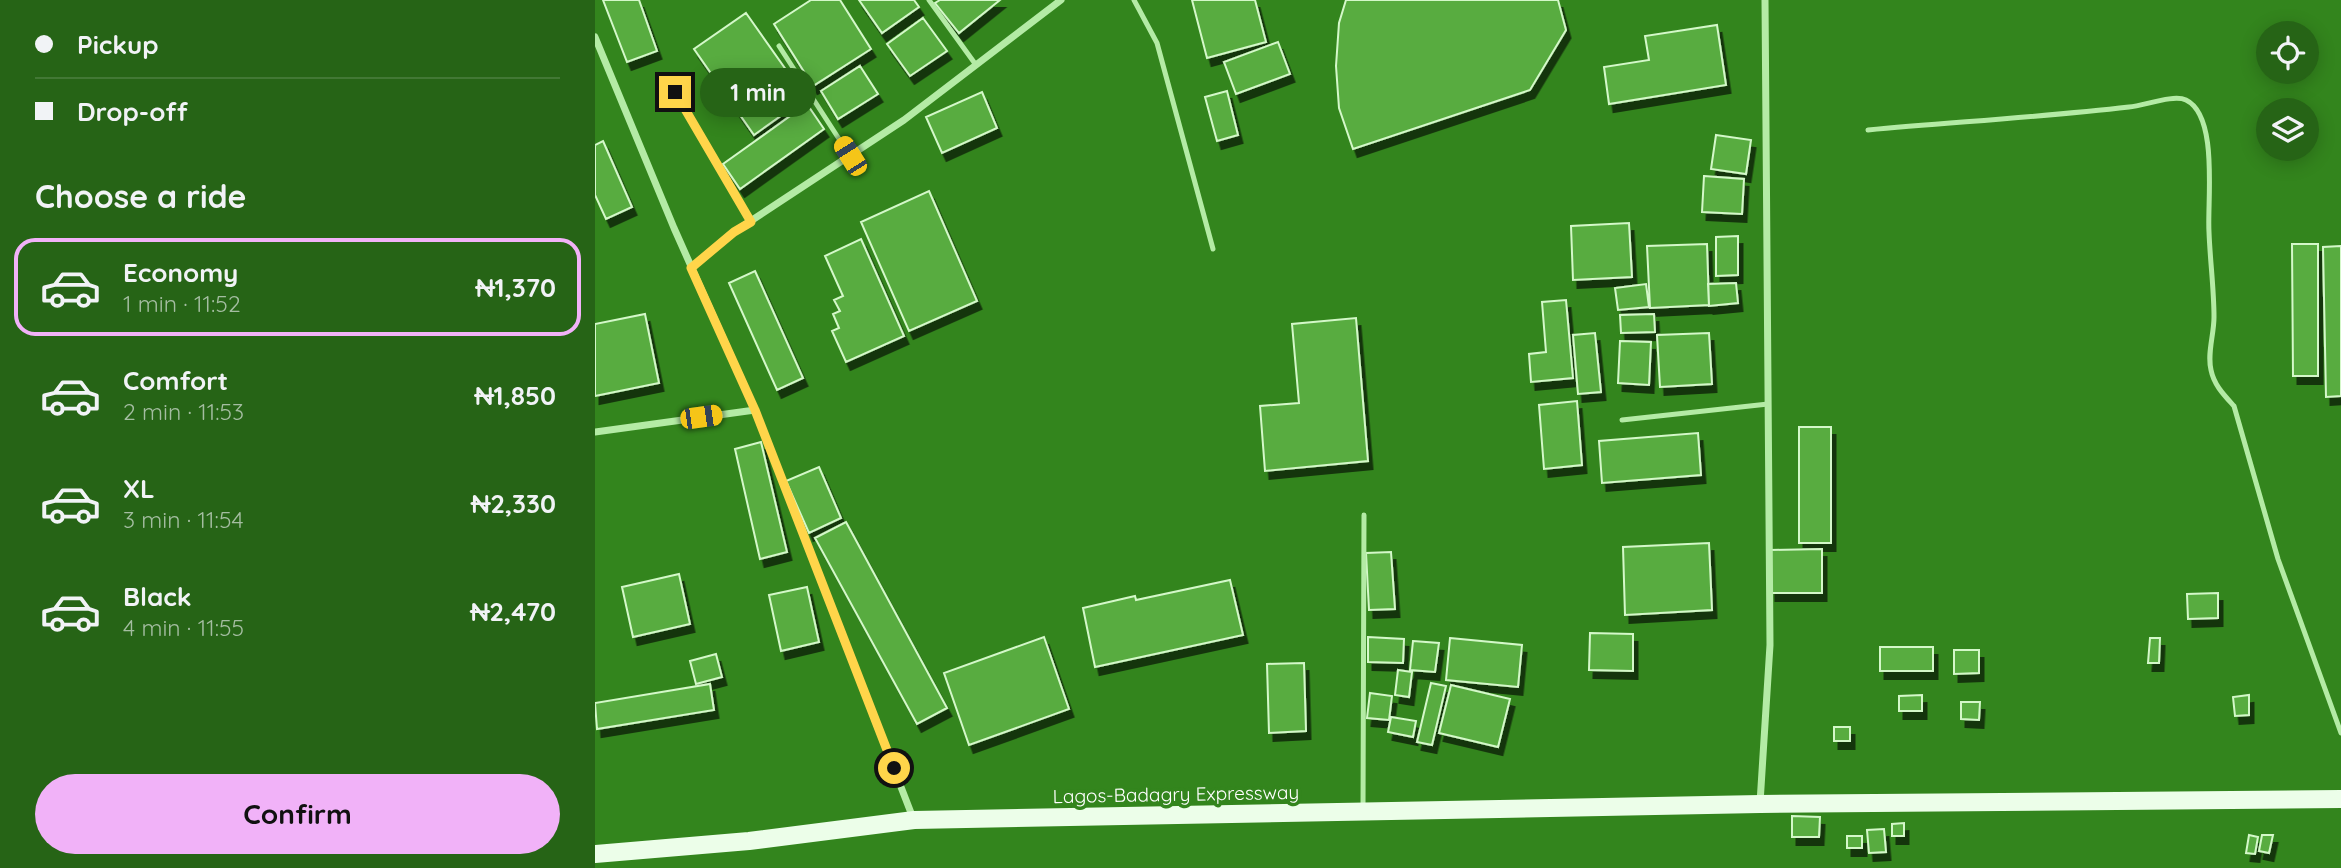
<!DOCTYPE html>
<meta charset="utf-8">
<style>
body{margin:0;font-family:Quicksand,sans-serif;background:#326d23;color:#f1f3f6;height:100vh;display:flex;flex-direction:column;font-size:26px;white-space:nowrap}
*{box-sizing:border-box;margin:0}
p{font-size:23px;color:#a4bda1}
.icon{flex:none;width:38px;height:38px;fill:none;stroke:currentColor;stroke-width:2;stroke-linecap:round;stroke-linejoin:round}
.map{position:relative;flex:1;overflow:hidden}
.side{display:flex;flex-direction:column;background:#266416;width:595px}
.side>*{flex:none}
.guide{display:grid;align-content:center;height:154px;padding:0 35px;background:#266416}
.tools{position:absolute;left:1661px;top:21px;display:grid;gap:14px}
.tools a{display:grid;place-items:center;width:63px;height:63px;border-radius:50%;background:#266416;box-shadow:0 4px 18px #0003;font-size:35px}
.end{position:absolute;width:32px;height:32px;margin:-16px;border:9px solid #ffd54a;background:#111;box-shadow:0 0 0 4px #111}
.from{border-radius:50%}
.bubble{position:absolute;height:49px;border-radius:24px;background:#266416;box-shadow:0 4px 18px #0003;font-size:23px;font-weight:800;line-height:49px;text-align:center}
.car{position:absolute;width:21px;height:42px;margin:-21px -10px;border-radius:9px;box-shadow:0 0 5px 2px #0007;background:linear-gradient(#f5c518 24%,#345 0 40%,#f5c518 0 76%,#345 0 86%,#f5c518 0)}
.guide b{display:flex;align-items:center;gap:24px;height:66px;font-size:26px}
.guide b+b{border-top:2px solid #427835}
.guide i{width:18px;height:18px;background:#f1f3f6}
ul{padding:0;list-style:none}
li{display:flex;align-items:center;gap:21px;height:98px;margin:0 14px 10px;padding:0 21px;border:4px solid transparent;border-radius:21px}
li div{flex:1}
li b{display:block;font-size:26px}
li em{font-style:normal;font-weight:800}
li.on{border-color:#f1b2f8}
li>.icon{width:63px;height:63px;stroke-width:1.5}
h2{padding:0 35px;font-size:32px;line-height:84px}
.primary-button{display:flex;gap:14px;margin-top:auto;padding:14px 35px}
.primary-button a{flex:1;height:80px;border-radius:42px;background:#f1b2f8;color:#111;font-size:28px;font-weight:800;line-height:80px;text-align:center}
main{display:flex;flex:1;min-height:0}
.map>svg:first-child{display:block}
.building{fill:#58ac41;stroke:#d4f8c9;stroke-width:2;filter:url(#shadow)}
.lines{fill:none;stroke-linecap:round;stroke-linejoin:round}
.service{stroke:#b4eba5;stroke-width:5}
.minor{stroke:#b4eba5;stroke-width:7}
.primary{stroke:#ecfee9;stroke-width:18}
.route{stroke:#ffd54a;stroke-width:9}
.labels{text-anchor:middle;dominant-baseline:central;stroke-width:7;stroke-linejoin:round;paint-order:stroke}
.street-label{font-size:19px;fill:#fff;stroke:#33851d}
</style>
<main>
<section class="side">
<div class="guide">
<b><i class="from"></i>Pickup</b>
<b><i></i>Drop-off</b>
</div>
<h2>Choose a ride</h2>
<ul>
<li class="on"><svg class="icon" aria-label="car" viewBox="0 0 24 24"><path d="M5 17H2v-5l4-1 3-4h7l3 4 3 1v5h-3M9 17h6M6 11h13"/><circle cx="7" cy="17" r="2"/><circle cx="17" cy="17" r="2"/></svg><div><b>Economy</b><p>1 min · 11:52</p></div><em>₦1,370</em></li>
<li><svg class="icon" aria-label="car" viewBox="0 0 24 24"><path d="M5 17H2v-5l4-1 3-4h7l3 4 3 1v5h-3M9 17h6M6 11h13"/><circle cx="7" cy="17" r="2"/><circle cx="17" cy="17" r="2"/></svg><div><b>Comfort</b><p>2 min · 11:53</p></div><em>₦1,850</em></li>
<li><svg class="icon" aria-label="car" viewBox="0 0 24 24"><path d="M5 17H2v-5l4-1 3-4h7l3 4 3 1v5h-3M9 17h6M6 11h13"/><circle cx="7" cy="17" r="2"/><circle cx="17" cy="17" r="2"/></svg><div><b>XL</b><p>3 min · 11:54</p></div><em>₦2,330</em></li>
<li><svg class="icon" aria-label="car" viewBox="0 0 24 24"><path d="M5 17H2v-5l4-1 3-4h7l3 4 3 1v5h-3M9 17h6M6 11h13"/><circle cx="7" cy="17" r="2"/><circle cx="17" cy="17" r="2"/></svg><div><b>Black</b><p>4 min · 11:55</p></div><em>₦2,470</em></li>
</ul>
<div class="primary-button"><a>Confirm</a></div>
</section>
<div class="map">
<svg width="1746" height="868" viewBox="0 0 1746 868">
<defs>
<filter id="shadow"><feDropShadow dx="4.5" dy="8" stdDeviation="0" flood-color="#0009"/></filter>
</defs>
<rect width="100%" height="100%" fill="#33851d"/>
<path class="building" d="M 8,0 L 44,0 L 62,51 L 32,62 Z
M 216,0 L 245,0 L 276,49 L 218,86 L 179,24 Z
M 264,0 L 319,0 L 324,7 L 287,33 Z
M 345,0 L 405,0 L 364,33 L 340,3 Z
M 597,0 L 660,0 L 671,42 L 612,58 Z
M 751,0 L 963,0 L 971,30 L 935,90 L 758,149 L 744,108 L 741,66 L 744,23 Z
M 151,13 L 211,98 L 159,135 L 99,49 Z
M 328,18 L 352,51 L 315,76 L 292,44 Z
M 1122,25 L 1131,85 L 1014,104 L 1009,67 L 1054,60 L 1050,36 Z
M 683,42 L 695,74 L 641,94 L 629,62 Z
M 265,66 L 283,94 L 243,119 L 226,91 Z
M 632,91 L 643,135 L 622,141 L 610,97 Z
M 387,92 L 402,128 L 347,153 L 331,117 Z
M 212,104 L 229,129 L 145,189 L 128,164 Z
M 1121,135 L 1156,140 L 1151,174 L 1116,169 Z
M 8,141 L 37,207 L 11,219 L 0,195 L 0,145 Z
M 1109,176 L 1149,179 L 1147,214 L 1107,212 Z
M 334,191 L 382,301 L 314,331 L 266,222 Z
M 1034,223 L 1037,277 L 978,280 L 976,226 Z
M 1143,236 L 1143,275 L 1121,276 L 1121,237 Z
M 266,239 L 309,336 L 251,362 L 237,331 L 244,328 L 238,314 L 245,311 L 239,300 L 248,296 L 230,256 Z
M 1112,244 L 1114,305 L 1055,308 L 1052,246 Z
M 1697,244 L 1723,244 L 1723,376 L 1698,376 Z
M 1746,246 L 1746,396 L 1731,397 L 1728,247 Z
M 160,271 L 208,378 L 182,390 L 134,283 Z
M 1141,283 L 1143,303 L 1114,306 L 1113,284 Z
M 1051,284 L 1054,307 L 1023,310 L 1020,288 Z
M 971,300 L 978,378 L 936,382 L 934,354 L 951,352 L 947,302 Z
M 50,314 L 64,383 L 0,396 L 0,324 Z
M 1059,314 L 1060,332 L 1026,333 L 1025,315 Z
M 761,318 L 773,461 L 670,471 L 665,406 L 704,403 L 697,324 Z
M 1000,333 L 1006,392 L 983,394 L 978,335 Z
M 1114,333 L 1117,384 L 1065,387 L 1062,335 Z
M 1025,341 L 1056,342 L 1054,385 L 1023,383 Z
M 982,401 L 987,465 L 949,469 L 944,405 Z
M 1204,427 L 1236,427 L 1236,543 L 1204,543 Z
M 1103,433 L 1106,475 L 1007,483 L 1004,441 Z
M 166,442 L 192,552 L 165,559 L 140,449 Z
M 224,467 L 246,518 L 214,533 L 191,481 Z
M 251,522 L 352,708 L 322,724 L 220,538 Z
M 1114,543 L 1117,610 L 1030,615 L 1028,547 Z
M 1227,549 L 1227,593 L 1176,593 L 1175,550 Z
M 796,552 L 800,609 L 774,610 L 771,553 Z
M 84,574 L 95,624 L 38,637 L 27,587 Z
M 635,580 L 648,635 L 500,667 L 488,608 L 540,596 L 541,600 Z
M 212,587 L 224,642 L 186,651 L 174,595 Z
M 1623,593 L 1623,618 L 1593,619 L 1592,594 Z
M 995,633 L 1038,634 L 1038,671 L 994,670 Z
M 449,637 L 474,709 L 374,745 L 349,673 Z
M 773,637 L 809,639 L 808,663 L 773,662 Z
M 855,638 L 927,645 L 923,687 L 851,680 Z
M 1555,638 L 1565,638 L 1564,663 L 1553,663 Z
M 818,641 L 844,643 L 840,672 L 815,670 Z
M 1285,647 L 1338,647 L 1338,671 L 1285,671 Z
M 1359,650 L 1384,650 L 1384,673 L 1359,674 Z
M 121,654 L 127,677 L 101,684 L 95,661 Z
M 709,663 L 711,731 L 674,733 L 672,664 Z
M 803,670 L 817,672 L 814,697 L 800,695 Z
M 836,683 L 851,686 L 837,745 L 822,742 Z
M 115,684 L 119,710 L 2,729 L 0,703 Z
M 856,685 L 915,699 L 903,747 L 844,733 Z
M 775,693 L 797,696 L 794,720 L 772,718 Z
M 1327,695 L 1327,711 L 1304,711 L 1304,696 Z
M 1654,695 L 1654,715 L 1640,716 L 1638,697 Z
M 1366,702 L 1385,702 L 1384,720 L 1366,719 Z
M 796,717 L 821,721 L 818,737 L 793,732 Z
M 1239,727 L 1255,727 L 1255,741 L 1239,741 Z
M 1197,816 L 1225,817 L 1224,837 L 1197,837 Z
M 1309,823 L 1309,836 L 1297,836 L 1297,824 Z
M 1289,829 L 1291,852 L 1274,853 L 1272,830 Z
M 1654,835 L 1663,837 L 1660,854 L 1651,853 Z
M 1667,835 L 1678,835 L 1674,853 L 1664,851 Z
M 1252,836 L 1267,836 L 1267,848 L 1252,848 Z"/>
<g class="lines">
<path class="service" d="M 334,0 L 381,65
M 539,0 L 562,43 L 618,249
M 184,46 L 255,156
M 80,92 L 156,222
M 1273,130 C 1360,122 1447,117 1534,107 C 1549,106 1578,94 1591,100 C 1624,116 1612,202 1614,232 C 1615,260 1619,289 1619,317 C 1619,335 1612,353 1616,370 C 1619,385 1629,395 1639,406 L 1683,559 L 1746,733
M 1027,420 L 1173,404
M 768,808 L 769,515"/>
<path class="minor" d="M 0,37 L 79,228 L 160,410 L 318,818
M 96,268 L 139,232 L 309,120 L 466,0
M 0,432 L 160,410
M 1165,803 L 1175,645 L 1170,0"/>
<path class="primary" d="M 0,854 L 154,841 L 319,820 L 1165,804 L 1746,799"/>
</g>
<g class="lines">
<path class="route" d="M 80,92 L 156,222 L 139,232 L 96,268 L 160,410 L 299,768"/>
</g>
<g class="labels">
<g class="street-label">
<text transform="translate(581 794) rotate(-1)">Lagos-Badagry Expressway</text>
</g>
</g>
</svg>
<div class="tools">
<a><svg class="icon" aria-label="locate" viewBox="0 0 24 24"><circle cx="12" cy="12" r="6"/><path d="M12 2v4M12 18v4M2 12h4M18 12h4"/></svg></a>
<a><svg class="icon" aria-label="layers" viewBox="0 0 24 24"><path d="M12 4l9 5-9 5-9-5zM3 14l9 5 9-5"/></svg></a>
</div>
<i class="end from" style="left:299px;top:768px"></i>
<i class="end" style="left:80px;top:92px"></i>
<div class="bubble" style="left:105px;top:68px;width:116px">1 min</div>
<i class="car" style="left:255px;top:156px;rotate:328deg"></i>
<i class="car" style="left:106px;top:417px;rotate:82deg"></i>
</div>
</main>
